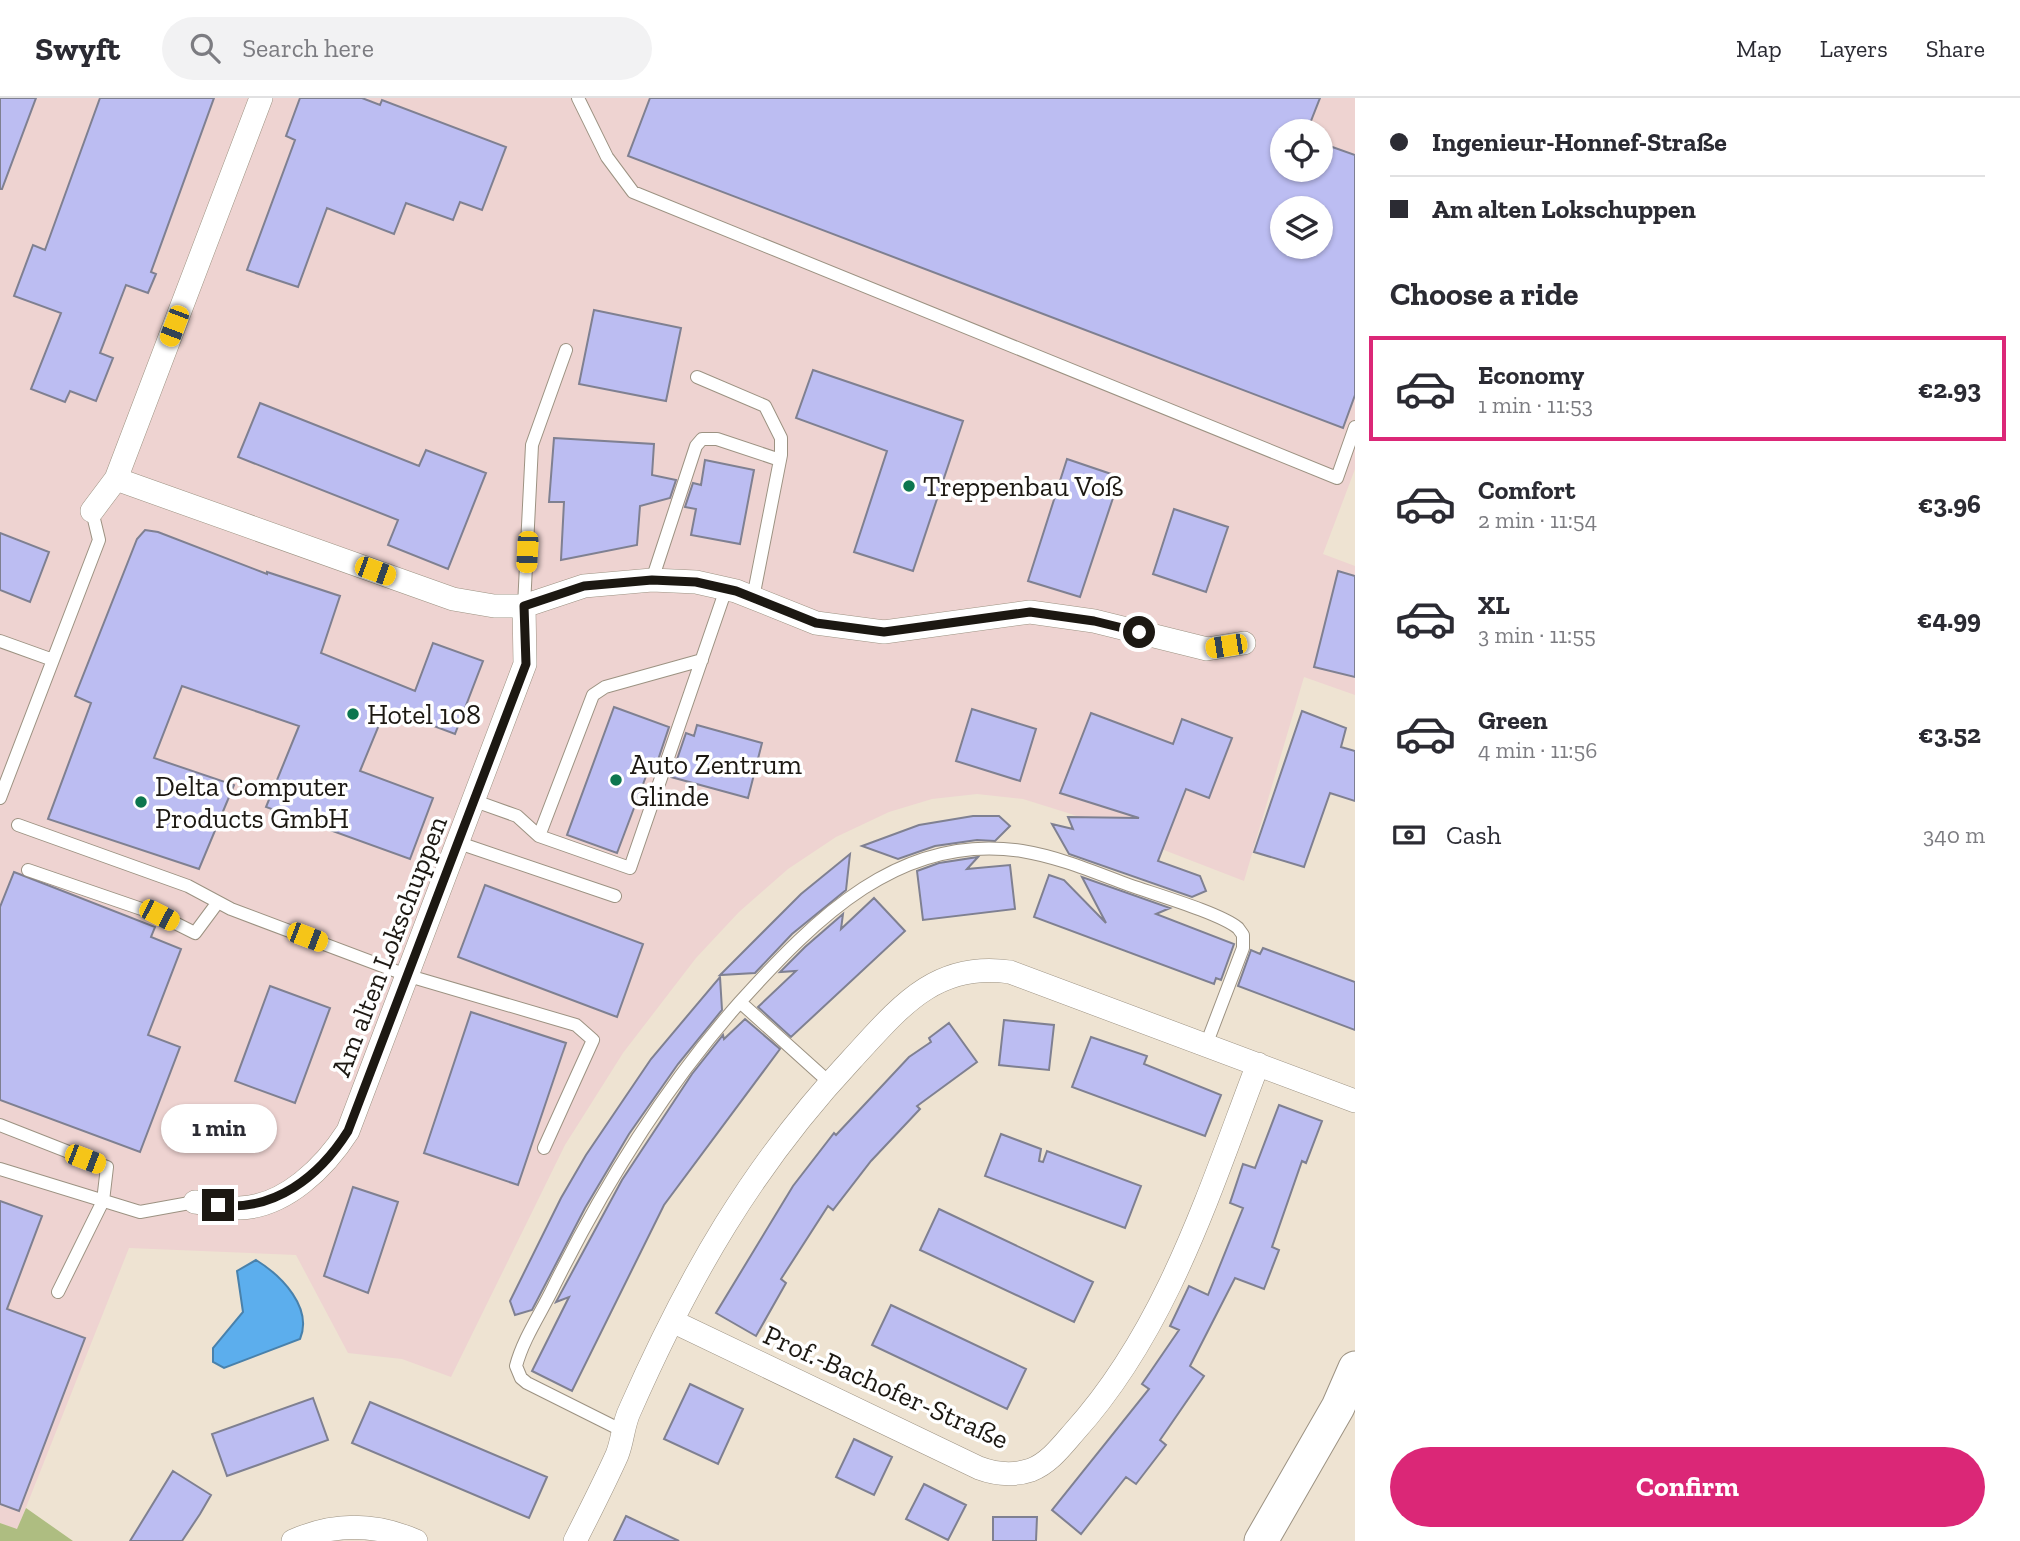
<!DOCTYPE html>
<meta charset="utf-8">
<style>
body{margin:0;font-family:"Zilla Slab",serif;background:#f2f2f3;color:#2b2b33;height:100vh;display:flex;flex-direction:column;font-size:26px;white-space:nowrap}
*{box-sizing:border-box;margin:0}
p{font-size:23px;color:#7c7c81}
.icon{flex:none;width:38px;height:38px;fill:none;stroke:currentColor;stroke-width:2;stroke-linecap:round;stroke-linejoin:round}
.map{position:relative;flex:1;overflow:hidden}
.sheet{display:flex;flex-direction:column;background:#fff;width:665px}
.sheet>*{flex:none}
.banner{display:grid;align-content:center;height:154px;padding:0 35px;background:#fff}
.buttons{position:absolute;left:1270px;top:21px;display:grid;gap:14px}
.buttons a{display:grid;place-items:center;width:63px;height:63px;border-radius:50%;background:#fff;box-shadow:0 2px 5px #0004;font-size:35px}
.end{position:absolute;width:32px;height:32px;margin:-16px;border:9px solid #1c1812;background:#fff;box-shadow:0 0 0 4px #fff}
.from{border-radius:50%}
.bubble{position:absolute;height:49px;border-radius:24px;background:#fff;box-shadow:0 2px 5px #0004;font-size:23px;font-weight:700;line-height:49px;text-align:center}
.car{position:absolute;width:21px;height:42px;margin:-21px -10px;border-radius:9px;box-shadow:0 0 5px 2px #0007;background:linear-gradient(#f5c518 24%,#345 0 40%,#f5c518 0 76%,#345 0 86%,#f5c518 0)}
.banner b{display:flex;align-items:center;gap:24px;height:66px;font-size:26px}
.banner b+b{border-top:2px solid #e1e1e2}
.banner i{width:18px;height:18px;background:#2b2b33}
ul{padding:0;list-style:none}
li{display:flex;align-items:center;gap:21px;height:105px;margin:0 14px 10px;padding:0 21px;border:4px solid transparent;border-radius:0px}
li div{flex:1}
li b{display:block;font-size:26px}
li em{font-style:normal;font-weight:700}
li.active{border-color:#db2777}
li>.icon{width:63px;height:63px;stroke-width:1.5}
h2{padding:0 35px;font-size:32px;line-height:84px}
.pay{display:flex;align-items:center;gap:18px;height:77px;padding:0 35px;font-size:26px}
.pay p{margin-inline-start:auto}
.cta{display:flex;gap:14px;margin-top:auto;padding:14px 35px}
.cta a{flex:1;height:80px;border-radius:42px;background:#db2777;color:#fff;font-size:28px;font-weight:700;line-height:80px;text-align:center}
header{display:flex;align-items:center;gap:42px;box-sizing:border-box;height:98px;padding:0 35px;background:#fff;border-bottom:2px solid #e1e1e2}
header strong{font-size:33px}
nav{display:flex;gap:38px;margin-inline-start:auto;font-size:24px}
.search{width:490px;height:63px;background:#f2f2f3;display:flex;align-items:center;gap:18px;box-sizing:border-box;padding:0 24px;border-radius:38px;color:#7c7c81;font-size:26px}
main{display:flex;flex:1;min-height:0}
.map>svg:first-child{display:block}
.commercial{fill:#eed3d1;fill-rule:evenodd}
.green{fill:#aebd81}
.water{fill:#5caeed;stroke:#4981ab;stroke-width:2}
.building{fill:#bcbdf2;stroke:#7f8091;stroke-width:2;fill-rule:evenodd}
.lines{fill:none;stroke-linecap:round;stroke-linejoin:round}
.lane-casing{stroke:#9c9282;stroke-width:14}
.street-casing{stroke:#9c9282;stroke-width:24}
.secondary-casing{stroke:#9c9282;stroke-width:35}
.lane{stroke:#fff;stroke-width:12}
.street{stroke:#fff;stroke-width:23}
.secondary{stroke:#fff;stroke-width:33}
.route{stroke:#1c1812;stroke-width:9}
.poi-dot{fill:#0d764f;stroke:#fff;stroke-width:2.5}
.labels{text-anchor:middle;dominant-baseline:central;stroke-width:7;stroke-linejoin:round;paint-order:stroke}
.poi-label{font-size:28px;fill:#1c1812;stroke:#fff;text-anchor:start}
.street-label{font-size:28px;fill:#1c1812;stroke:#fff}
</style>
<header>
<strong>Swyft</strong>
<div class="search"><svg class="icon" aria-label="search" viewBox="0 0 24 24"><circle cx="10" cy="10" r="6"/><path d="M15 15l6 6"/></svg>Search here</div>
<nav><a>Map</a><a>Layers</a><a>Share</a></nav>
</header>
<main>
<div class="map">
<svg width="1355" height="1443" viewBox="0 0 1355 1443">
<rect width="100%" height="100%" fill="#eee3d2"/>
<path class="commercial" d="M 0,0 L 1355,0 L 1355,371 L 1323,456 L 1355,468 L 1355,597 L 1304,579 L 1244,783 L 1071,716 L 1023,701 L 977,696 L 932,701 L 889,714 L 836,739 L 788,771 L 739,814 L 696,860 L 623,955 L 565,1047 L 451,1279 L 402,1261 L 348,1255 L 296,1157 L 129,1150 L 17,1432 L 0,1425 ZM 1283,33 L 1321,33 L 1321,72 L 1283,72 ZM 1283,110 L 1321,110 L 1321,149 L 1283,149 Z"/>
<path class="green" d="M 26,1410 L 73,1443 L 0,1443 L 0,1425 L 17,1431 Z"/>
<path class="water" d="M 256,1162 C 282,1178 313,1210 300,1241 L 224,1270 L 213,1264 L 213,1250 L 243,1214 L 237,1173 Z"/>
<path class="building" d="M 0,0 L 36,0 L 2,91 L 0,91 Z
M 100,0 L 214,0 L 151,174 L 156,176 L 148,195 L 126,187 L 100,255 L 113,260 L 96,303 L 70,293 L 65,304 L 31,291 L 61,215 L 14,198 L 33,147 L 45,152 Z
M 300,0 L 362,0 L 380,7 L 382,2 L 506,49 L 482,112 L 460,104 L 453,122 L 406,105 L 394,136 L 327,110 L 298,189 L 247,172 L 295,42 L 286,38 Z
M 650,0 L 1320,0 L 1307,33 L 1283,33 L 1283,72 L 1321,72 L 1321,45 L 1355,57 L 1355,297 L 1343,330 L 628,58 ZM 1283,110 L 1321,110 L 1321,149 L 1283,149 Z
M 594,212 L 681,230 L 666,303 L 579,286 Z
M 813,272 L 963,323 L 913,473 L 854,454 L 887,353 L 796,320 Z
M 260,305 L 419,368 L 426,352 L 486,375 L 448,471 L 388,447 L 398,422 L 238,359 Z
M 554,340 L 654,346 L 652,377 L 676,382 L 670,400 L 640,408 L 637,447 L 561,462 L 564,404 L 549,404 Z
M 1067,361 L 1120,379 L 1080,499 L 1028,483 Z
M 705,362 L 754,372 L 740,446 L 691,437 L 696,411 L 685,409 L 693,385 L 701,387 Z
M 1174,411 L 1228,429 L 1206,494 L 1153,476 Z
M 145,432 L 158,434 L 267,476 L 267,474 L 340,498 L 321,555 L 415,593 L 433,545 L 483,563 L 455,636 L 386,610 L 360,673 L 433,700 L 410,761 L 266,709 L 299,628 L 182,588 L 154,660 L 234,687 L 199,771 L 48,721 L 91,605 L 75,598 L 137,441 Z
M 0,435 L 49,454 L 30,504 L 0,492 Z
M 1338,473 L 1355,478 L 1355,579 L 1314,569 Z
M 614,609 L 669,629 L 654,674 L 648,673 L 617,755 L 567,737 Z
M 972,611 L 1036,631 L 1020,683 L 956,663 Z
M 1302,613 L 1346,630 L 1341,649 L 1355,653 L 1355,703 L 1330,695 L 1304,769 L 1254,754 Z
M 1091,615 L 1173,646 L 1182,621 L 1232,640 L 1209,700 L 1186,691 L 1158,763 L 1200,778 L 1206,793 L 1192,799 L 1069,756 L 1052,726 L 1073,731 L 1068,719 L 1139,720 L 1060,695 Z
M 697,627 L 762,645 L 748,700 L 671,679 L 686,635 L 694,638 Z
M 973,718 L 999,718 L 1010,728 L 995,743 L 977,742 L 935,748 L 898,761 L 862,748 L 919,727 Z
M 850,756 L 846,792 L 792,836 L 755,875 L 720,877 L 801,796 Z
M 978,759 L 967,771 L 1010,767 L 1015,811 L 923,822 L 917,773 L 939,765 Z
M 14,774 L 155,829 L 151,839 L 181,851 L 148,937 L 180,949 L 140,1054 L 0,1002 L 0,809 Z
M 1049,777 L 1064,782 L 1106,825 L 1082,779 L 1170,810 L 1156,816 L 1234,846 L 1221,882 L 1216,880 L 1214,886 L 1034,819 Z
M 485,787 L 643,846 L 617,919 L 458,859 Z
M 874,800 L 905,833 L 791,939 L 758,909 L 796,873 L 780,874 L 805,849 L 843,816 L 841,831 Z
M 1263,850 L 1355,884 L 1355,932 L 1238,888 L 1251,852 L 1260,856 Z
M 720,879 L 722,912 L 678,966 L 629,1036 L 585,1110 L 532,1212 L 515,1217 L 510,1203 L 561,1100 L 586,1057 L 651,961 Z
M 270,888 L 330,910 L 295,1005 L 235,983 Z
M 471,914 L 566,945 L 518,1087 L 424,1055 Z
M 745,921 L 780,951 L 664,1107 L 572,1293 L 532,1273 L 569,1199 L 556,1204 L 622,1082 L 692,976 L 723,937 L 724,941 Z
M 1004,922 L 1054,927 L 1049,972 L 999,967 Z
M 949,925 L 977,964 L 917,1008 L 920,1011 L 871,1063 L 833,1112 L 828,1108 L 781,1181 L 786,1185 L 756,1238 L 716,1215 L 793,1088 L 834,1035 L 836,1037 L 909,959 L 931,944 L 929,940 Z
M 1091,939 L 1147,958 L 1144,966 L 1221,997 L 1205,1038 L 1072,989 Z
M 1279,1007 L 1322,1023 L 1306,1065 L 1302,1063 L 1272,1149 L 1279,1152 L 1264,1191 L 1235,1180 L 1190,1268 L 1204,1278 L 1160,1342 L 1166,1347 L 1136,1386 L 1126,1379 L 1081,1436 L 1052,1412 L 1149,1291 L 1142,1286 L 1179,1232 L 1170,1228 L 1189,1188 L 1208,1197 L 1243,1110 L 1230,1105 L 1243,1066 L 1255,1070 Z
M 1001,1036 L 1041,1051 L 1039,1063 L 1043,1064 L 1047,1053 L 1141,1088 L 1125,1130 L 985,1078 Z
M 353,1089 L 398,1104 L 368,1195 L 324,1178 Z
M 0,1103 L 42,1118 L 7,1211 L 85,1240 L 19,1413 L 0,1406 Z
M 939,1111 L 1093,1184 L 1074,1224 L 920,1152 Z
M 891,1207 L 1026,1271 L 1007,1311 L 872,1247 Z
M 690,1286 L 743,1311 L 718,1366 L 664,1341 Z
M 313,1300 L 328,1342 L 227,1378 L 212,1336 Z
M 370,1304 L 547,1379 L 529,1420 L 352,1345 Z
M 854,1341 L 892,1359 L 874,1397 L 836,1379 Z
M 173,1373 L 211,1397 L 200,1416 L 182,1443 L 130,1443 Z
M 924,1386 L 966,1407 L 948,1442 L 906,1421 Z
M 626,1418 L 679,1443 L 614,1443 Z
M 993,1419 L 1037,1419 L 1036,1443 L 993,1443 Z"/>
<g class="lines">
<g class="lane-casing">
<path id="lane" d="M 578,0 L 607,59 L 633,94 L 1337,380 L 1355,329
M 697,279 L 765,308 L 781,340 L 781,357 L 753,500
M 652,482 L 696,348 L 702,341 L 717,341 L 780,362
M 524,508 L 532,347 L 566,252
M 0,543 L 53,562
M 0,700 L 99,442 L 92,413
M 475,703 L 517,718 L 539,738 L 630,770 L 726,491
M 18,727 L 188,788 L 231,811 L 409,878 L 576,927 L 593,942 L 544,1050
M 539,738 L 593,597 L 605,589 L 702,562
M 459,745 L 615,798
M 28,772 L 159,817 L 195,835 L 218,804
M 740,904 C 815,821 900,734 1022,753 C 1059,759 1094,774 1129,787 C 1154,796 1220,815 1238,830 L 1243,837 L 1243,850 L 1206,947
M 0,1027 L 107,1069 L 103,1103 L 58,1194
M 0,1071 L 140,1114 L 195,1104
M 623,1333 L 527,1285 L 521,1280 L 516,1268 C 523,1241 541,1215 553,1190 C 604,1087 663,991 740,904 L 830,985"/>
</g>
<g class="street-casing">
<path id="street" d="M 116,381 L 453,501 L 494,508 L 524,508 L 584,488 L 652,482 L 696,484 L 736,493 L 816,525 L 884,534 L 1030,514 L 1094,523 L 1207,551 L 1244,545
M 92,413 L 116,381 L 261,0
M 195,1104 C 209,1106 225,1110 239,1110 C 285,1109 325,1069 348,1033 L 525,566 L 524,508
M 672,1223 L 979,1370 C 995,1376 1013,1378 1031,1372 C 1049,1365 1061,1349 1074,1334 C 1167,1231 1209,1094 1258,966
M 293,1443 C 333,1425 375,1425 416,1443
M 575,1443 C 589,1415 604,1386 617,1357 C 623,1342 623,1326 630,1312 C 689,1178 752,1068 852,961 C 899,910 935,863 1010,874 L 1355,1003"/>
</g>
<g class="secondary-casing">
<path id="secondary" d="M 1261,1443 L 1338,1309 L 1355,1270"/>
</g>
<use href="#lane" class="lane"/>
<use href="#street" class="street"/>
<use href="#secondary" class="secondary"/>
</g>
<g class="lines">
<path class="route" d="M 218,1107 C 274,1114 319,1079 348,1033 L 526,566 L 524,508 L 584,488 L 652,482 L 696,484 L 736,493 L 816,525 L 884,534 L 1030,514 L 1094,523 L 1139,534"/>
</g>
<g class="poi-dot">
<circle cx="909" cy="388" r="7"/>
<circle cx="353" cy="616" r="7"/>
<circle cx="616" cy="682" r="7"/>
<circle cx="141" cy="704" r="7"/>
</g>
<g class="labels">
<g class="poi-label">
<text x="923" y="388">Treppenbau Voß</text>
<text x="367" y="616">Hotel 108</text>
<text x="630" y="666">Auto Zentrum<tspan x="630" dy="32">Glinde</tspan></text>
<text x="155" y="688">Delta Computer<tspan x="155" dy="32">Products GmbH</tspan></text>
</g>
<g class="street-label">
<text transform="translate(389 848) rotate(-69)">Am alten Lokschuppen</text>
<text transform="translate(886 1289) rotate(24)">Prof.-Bachofer-Straße</text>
</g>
</g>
</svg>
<div class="buttons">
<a><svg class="icon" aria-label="locate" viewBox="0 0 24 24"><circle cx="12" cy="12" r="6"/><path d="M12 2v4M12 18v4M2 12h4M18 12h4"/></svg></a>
<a><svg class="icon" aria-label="layers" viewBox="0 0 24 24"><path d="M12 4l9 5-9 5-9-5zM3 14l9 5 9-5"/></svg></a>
</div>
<i class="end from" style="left:1139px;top:534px"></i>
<i class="end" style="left:218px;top:1107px"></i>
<div class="bubble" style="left:161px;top:1006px;width:116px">1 min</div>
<i class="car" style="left:174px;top:228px;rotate:201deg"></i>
<i class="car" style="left:527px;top:454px;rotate:183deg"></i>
<i class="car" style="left:375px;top:473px;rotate:110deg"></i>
<i class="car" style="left:1226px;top:548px;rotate:261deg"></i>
<i class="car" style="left:159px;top:817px;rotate:117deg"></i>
<i class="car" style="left:307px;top:839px;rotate:111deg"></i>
<i class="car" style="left:85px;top:1061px;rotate:111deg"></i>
</div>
<section class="sheet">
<div class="banner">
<b><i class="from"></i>Ingenieur-Honnef-Straße</b>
<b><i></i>Am alten Lokschuppen</b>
</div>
<h2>Choose a ride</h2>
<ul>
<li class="active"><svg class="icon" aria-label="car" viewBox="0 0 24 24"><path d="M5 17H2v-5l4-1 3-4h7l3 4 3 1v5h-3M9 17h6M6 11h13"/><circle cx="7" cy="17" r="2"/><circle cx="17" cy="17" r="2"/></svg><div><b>Economy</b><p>1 min · 11:53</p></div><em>€2.93</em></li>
<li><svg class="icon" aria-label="car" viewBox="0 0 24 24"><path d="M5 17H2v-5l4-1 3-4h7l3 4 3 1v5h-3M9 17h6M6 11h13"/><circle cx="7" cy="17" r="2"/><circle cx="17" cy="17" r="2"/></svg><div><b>Comfort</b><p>2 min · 11:54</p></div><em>€3.96</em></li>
<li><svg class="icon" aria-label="car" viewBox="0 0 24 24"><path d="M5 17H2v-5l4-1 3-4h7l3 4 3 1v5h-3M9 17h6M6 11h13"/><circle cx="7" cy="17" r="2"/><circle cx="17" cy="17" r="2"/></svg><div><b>XL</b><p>3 min · 11:55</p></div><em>€4.99</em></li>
<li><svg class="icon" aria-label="car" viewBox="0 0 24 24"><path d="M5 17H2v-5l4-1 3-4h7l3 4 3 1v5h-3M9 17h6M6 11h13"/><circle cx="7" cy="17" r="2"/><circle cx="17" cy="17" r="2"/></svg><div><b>Green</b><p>4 min · 11:56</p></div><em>€3.52</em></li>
</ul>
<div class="pay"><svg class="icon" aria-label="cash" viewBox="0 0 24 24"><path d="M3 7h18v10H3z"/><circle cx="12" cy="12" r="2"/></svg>Cash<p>340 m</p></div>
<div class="cta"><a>Confirm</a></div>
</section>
</main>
